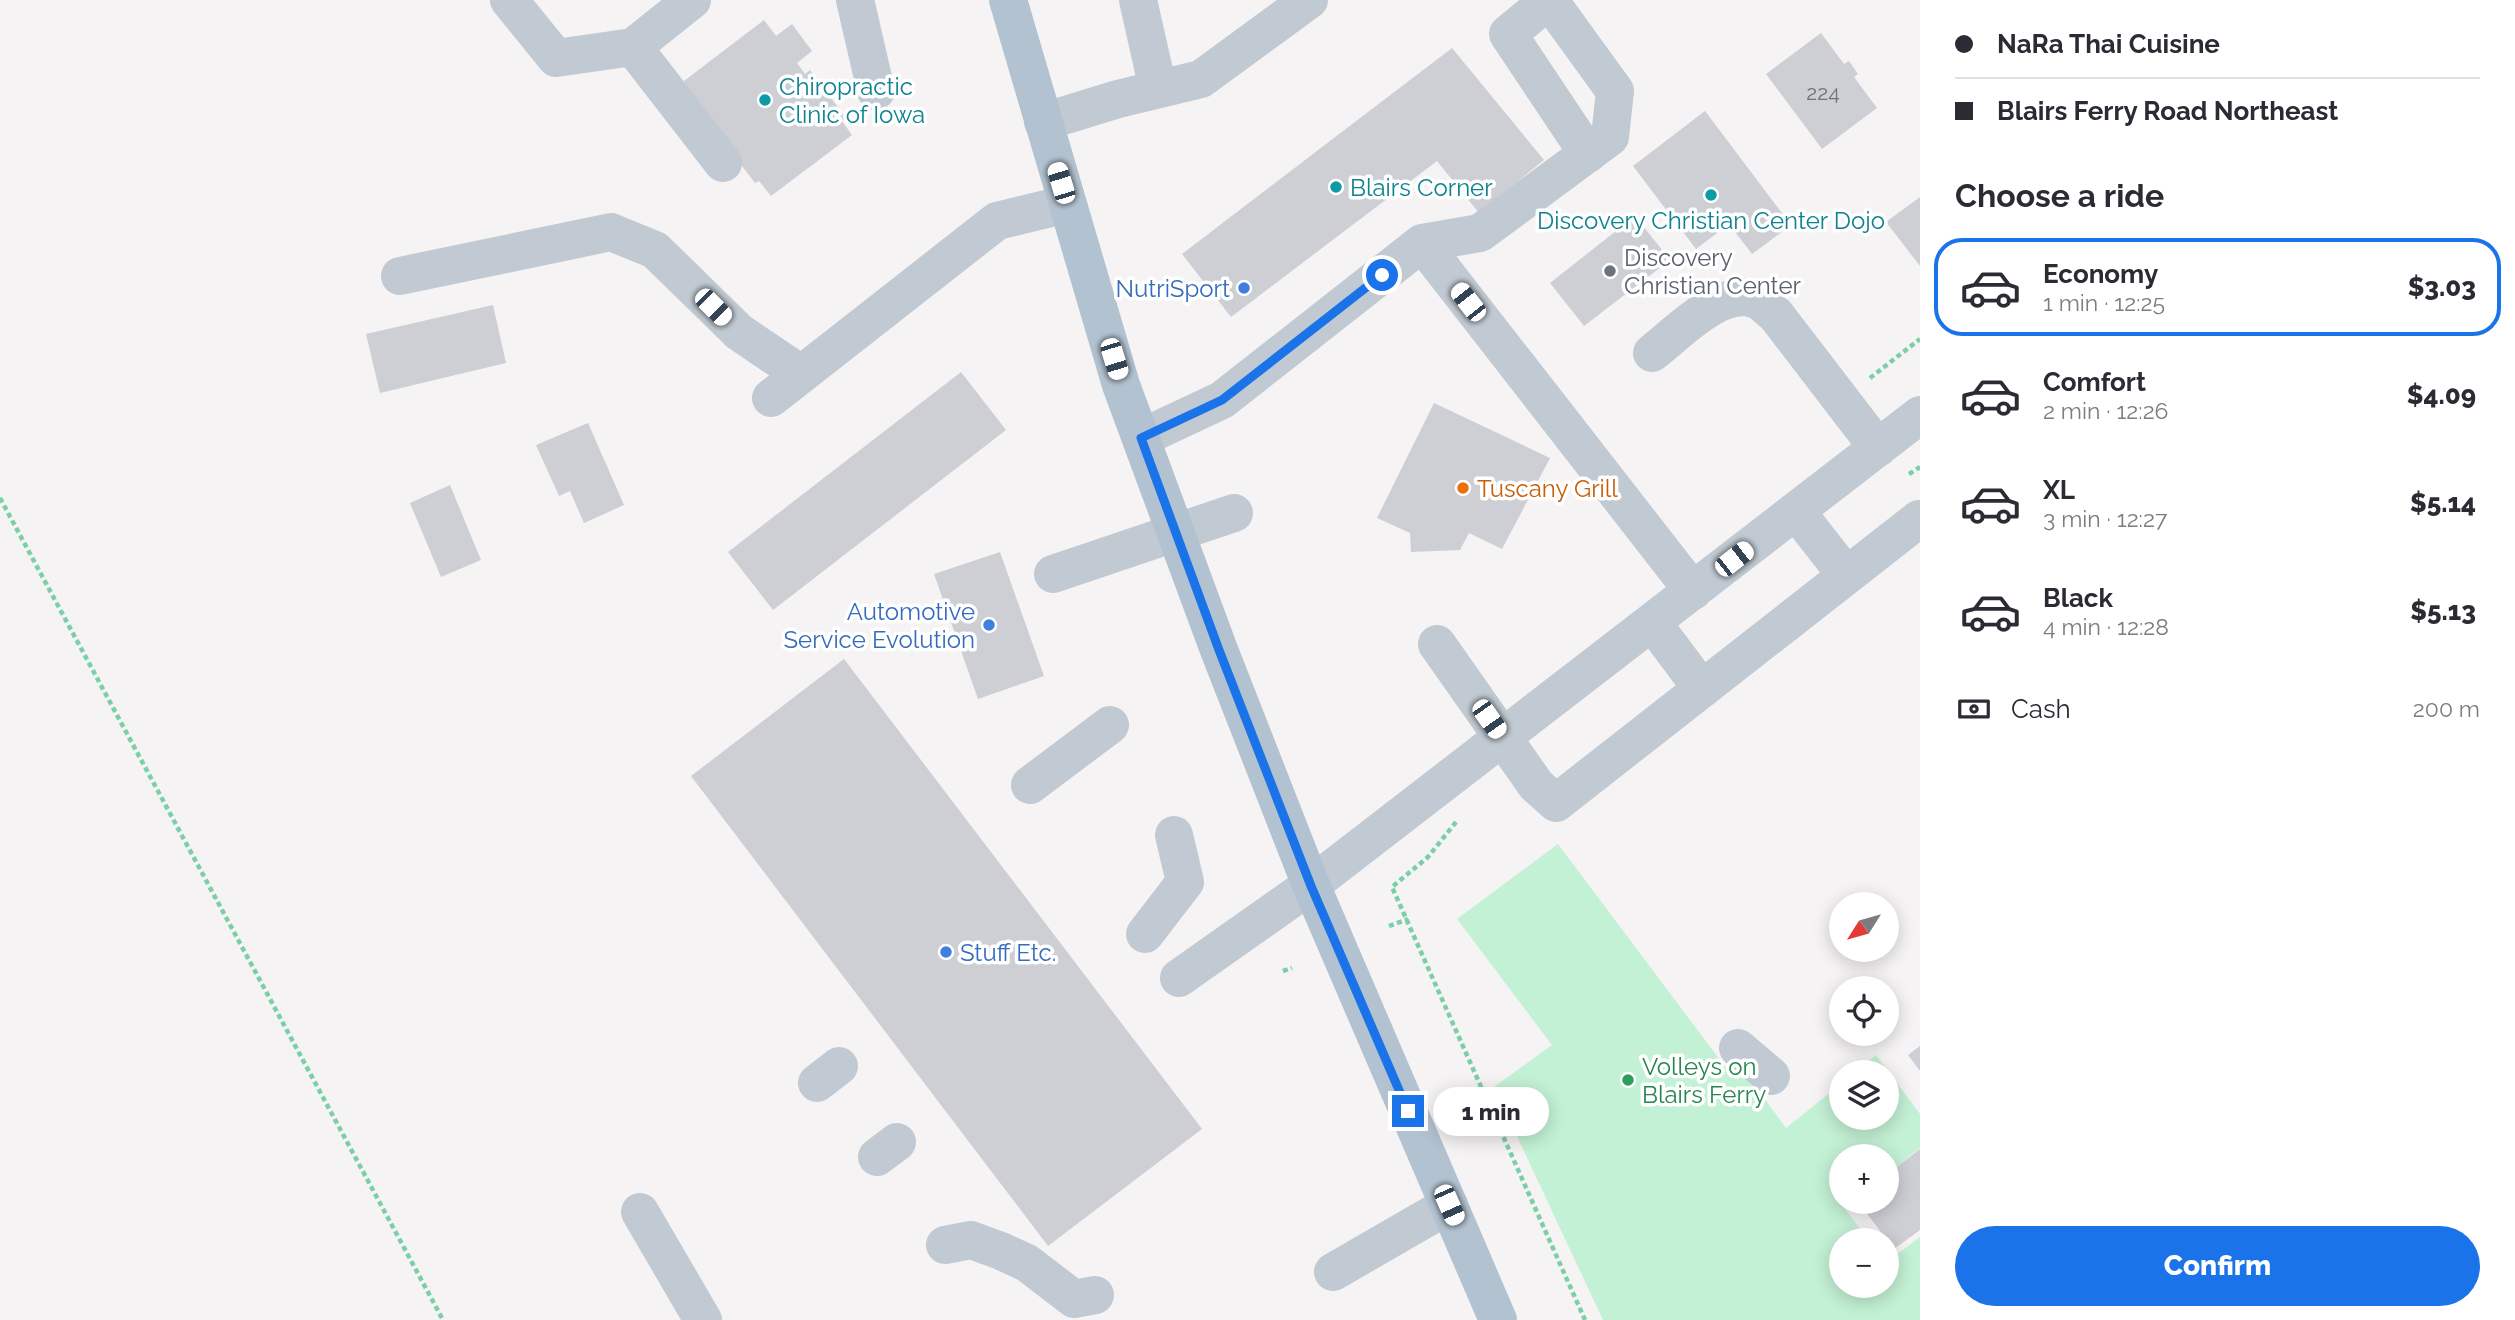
<!DOCTYPE html>
<meta charset="utf-8">
<style>
body{margin:0;font-family:Raleway,sans-serif;background:#f7f7f7;color:#2b2b33;height:100vh;display:flex;flex-direction:column;font-size:26px;white-space:nowrap}
*{box-sizing:border-box;margin:0}
p{font-size:23px;color:#7c7c81}
.icon{flex:none;width:38px;height:38px;fill:none;stroke:currentColor;stroke-width:2;stroke-linecap:round;stroke-linejoin:round}
.map{position:relative;flex:1;overflow:hidden}
.drawer{display:flex;flex-direction:column;background:#fff;width:595px}
.drawer>*{flex:none}
.guide{display:grid;align-content:center;height:154px;padding:0 35px;background:#fff}
.needle{width:46px;rotate:233deg}
.buttons{position:absolute;left:1829px;top:892px;display:grid;gap:14px}
.buttons a{display:grid;place-items:center;width:70px;height:70px;border-radius:50%;background:#fff;box-shadow:0 4px 18px #0003;font-size:35px}
.end{position:absolute;width:32px;height:32px;margin:-16px;border:9px solid #1a73e8;background:#fff;box-shadow:0 0 0 4px #fff}
.from{border-radius:50%}
.bubble{position:absolute;height:49px;border-radius:24px;background:#fff;box-shadow:0 4px 18px #0003;font-size:23px;font-weight:800;line-height:49px;text-align:center}
.car{position:absolute;width:21px;height:42px;margin:-21px -10px;border-radius:9px;box-shadow:0 0 5px 2px #0007;background:linear-gradient(#fff 24%,#345 0 40%,#fff 0 76%,#345 0 86%,#fff 0)}
.guide b{display:flex;align-items:center;gap:24px;height:66px;font-size:26px}
.guide b+b{border-top:2px solid #e1e1e2}
.guide i{width:18px;height:18px;background:#2b2b33}
ul{padding:0;list-style:none}
li{display:flex;align-items:center;gap:21px;height:98px;margin:0 14px 10px;padding:0 21px;border:4px solid transparent;border-radius:28px}
li div{flex:1}
li b{display:block;font-size:26px}
li em{font-style:normal;font-weight:800}
li.selected{border-color:#1a73e8}
li>.icon{width:63px;height:63px;stroke-width:1.5}
h2{padding:0 35px;font-size:32px;line-height:84px}
.pay{display:flex;align-items:center;gap:18px;height:77px;padding:0 35px;font-size:26px}
.pay p{margin-inline-start:auto}
.cta{display:flex;gap:14px;margin-top:auto;padding:14px 35px}
.cta a{flex:1;height:80px;border-radius:42px;background:#1a73e8;color:#fff;font-size:28px;font-weight:800;line-height:80px;text-align:center}
main{display:flex;flex:1;min-height:0}
.map>svg:first-child{display:block}
.green{fill:#c3f1d5}
.building{fill:#cdcfd5}
.lines{fill:none;stroke-linecap:round;stroke-linejoin:round}
.path{stroke:#7ad0a6;stroke-width:4.5;stroke-dasharray:5 3.5;stroke-linecap:butt}
.minor{stroke:#c1cad2;stroke-width:38}
.major{stroke:#b3c2d1;stroke-width:38}
.route{stroke:#1a73e8;stroke-width:9}
.culture-dot{fill:#0f9aa8;stroke:#fff;stroke-width:2.5}
.worship-dot{fill:#6b7280;stroke:#fff;stroke-width:2.5}
.shop-dot{fill:#3f7fe0;stroke:#fff;stroke-width:2.5}
.food-dot{fill:#e8710a;stroke:#fff;stroke-width:2.5}
.leisure-dot{fill:#2e9e5b;stroke:#fff;stroke-width:2.5}
.labels{text-anchor:middle;dominant-baseline:central;stroke-width:7;stroke-linejoin:round;paint-order:stroke}
.number-label{font-size:21px;fill:#6b747e}
.culture-label{font-size:24px;fill:#0d838f;stroke:#fff;text-anchor:start}
.worship-label{font-size:24px;fill:#5b616d;stroke:#fff;text-anchor:start}
.shop-label{font-size:24px;fill:#366cbe;stroke:#fff;text-anchor:end}
.food-label{font-size:24px;fill:#c56008;stroke:#fff;text-anchor:start}
.leisure-label{font-size:24px;fill:#27864d;stroke:#fff;text-anchor:start}
</style>
<main>
<div class="map">
<svg width="1920" height="1320" viewBox="0 0 1920 1320">
<rect width="100%" height="100%" fill="#f5f3f3"/>
<path class="green" d="M 1558,844 L 1726,1068 L 1748,1076 L 1786,1128 L 1841,1084 L 1841,1118 L 1886,1118 L 1886,1073 L 1854,1073 L 1876,1055 L 1920,1114 L 1920,1148 L 1887,1174 L 1886,1157 L 1841,1157 L 1841,1202 L 1848,1202 L 1843,1206 L 1869,1241 L 1841,1241 L 1841,1286 L 1886,1286 L 1887,1262 L 1920,1237 L 1920,1320 L 1603,1320 L 1494,1087 L 1552,1045 L 1457,919 Z"/>
<path class="building" d="M 764,20 L 776,36 L 792,24 L 812,51 L 797,63 L 805,74 L 810,70 L 846,118 L 842,121 L 852,135 L 771,196 L 759,181 L 755,183 L 717,133 L 684,81 Z
M 1821,33 L 1844,64 L 1849,61 L 1858,74 L 1854,77 L 1877,108 L 1822,149 L 1766,74 Z
M 1452,48 L 1544,160 L 1479,213 L 1437,161 L 1231,317 L 1182,254 Z
M 1705,111 L 1791,225 L 1752,254 L 1729,224 L 1696,249 L 1633,166 Z
M 1920,197 L 1920,266 L 1886,222 Z
M 1635,216 L 1670,260 L 1584,326 L 1550,283 Z
M 493,305 L 506,363 L 380,393 L 366,334 Z
M 961,372 L 1006,430 L 773,610 L 728,552 Z
M 1434,403 L 1550,458 L 1502,549 L 1469,533 L 1460,550 L 1411,552 L 1410,533 L 1377,518 Z
M 588,423 L 624,505 L 584,523 L 570,491 L 559,496 L 536,445 Z
M 450,485 L 481,560 L 441,577 L 410,503 Z
M 1000,552 L 1044,676 L 978,699 L 934,574 Z
M 844,659 L 1202,1129 L 1048,1246 L 691,776 Z
M 1920,1046 L 1920,1071 L 1908,1055 Z
M 1920,1149 L 1920,1230 L 1894,1249 L 1858,1202 L 1886,1202 L 1886,1175 Z"/>
<g class="lines">
<path class="path" d="M 1870,378 L 1920,339
M 1909,474 L 1920,467
M 0,498 L 443,1320
M 1456,822 L 1428,857 L 1392,887 L 1585,1320
M 1389,926 L 1408,919
M 1283,971 L 1292,968"/>
<path class="minor" d="M 509,0 L 556,58 L 633,47 L 692,0
M 855,0 L 876,91
M 1138,0 L 1158,89
M 633,47 L 723,163
M 1043,122 L 1118,99 L 1201,79 L 1309,0
M 1422,243 L 1480,233 L 1610,137 L 1615,91 L 1549,0 L 1508,34 L 1588,154
M 400,276 L 611,232 L 655,250 L 739,332 L 801,374
M 1652,353 C 1678,333 1719,288 1754,299 C 1762,301 1769,310 1776,315 L 1878,448
M 771,398 L 997,221 L 1067,204
M 1141,438 L 1222,400 L 1422,243 L 1693,591
M 1796,511 L 1846,575
M 1053,574 L 1234,513
M 1652,622 L 1702,689
M 1437,644 L 1536,785 L 1556,803 L 1919,519
M 1030,785 L 1110,725
M 1145,934 L 1185,882 L 1174,835
M 1179,978 L 1311,885 L 1920,415
M 1738,1048 L 1771,1076
M 817,1083 L 839,1066
M 877,1157 L 897,1142
M 640,1212 L 703,1320
M 945,1245 L 971,1240 L 1001,1251 L 1027,1263 L 1074,1299 L 1095,1295
M 1333,1272 L 1449,1205"/>
<path class="major" d="M 1008,0 L 1121,385 L 1219,650 L 1311,885 L 1498,1320"/>
</g>
<g class="lines">
<path class="route" d="M 1382,275 L 1222,400 L 1141,438 L 1219,650 L 1311,886 L 1408,1111"/>
</g>
<g class="culture-dot">
<circle cx="765" cy="100" r="7"/>
<circle cx="1336" cy="187" r="7"/>
<circle cx="1711" cy="195" r="7"/>
</g>
<circle class="worship-dot" cx="1610" cy="271" r="7"/>
<g class="shop-dot">
<circle cx="1244" cy="288" r="7"/>
<circle cx="989" cy="625" r="7"/>
<circle cx="946" cy="952" r="7"/>
</g>
<circle class="food-dot" cx="1463" cy="488" r="7"/>
<circle class="leisure-dot" cx="1628" cy="1080" r="7"/>
<g class="labels">
<g class="number-label">
<text x="1823" y="92">224</text>
</g>
<g class="culture-label">
<text x="779" y="86">Chiropractic<tspan x="779" dy="28">Clinic of Iowa</tspan></text>
<text x="1350" y="187">Blairs Corner</text>
<text x="1711" y="220" text-anchor="middle">Discovery Christian Center Dojo</text>
</g>
<g class="worship-label">
<text x="1624" y="257">Discovery<tspan x="1624" dy="28">Christian Center</tspan></text>
</g>
<g class="shop-label">
<text x="1230" y="288">NutriSport</text>
<text x="975" y="611">Automotive<tspan x="975" dy="28">Service Evolution</tspan></text>
<text x="960" y="952" text-anchor="start">Stuff Etc.</text>
</g>
<g class="food-label">
<text x="1477" y="488">Tuscany Grill</text>
</g>
<g class="leisure-label">
<text x="1642" y="1066">Volleys on<tspan x="1642" dy="28">Blairs Ferry</tspan></text>
</g>
</g>
</svg>
<div class="buttons">
<a><svg class="needle" viewBox="-14 -14 28 28"><path d="M0-13l5 13h-10z" fill="#e53935"/><path d="M0 13l5-13h-10z" fill="#7c7c81"/></svg></a>
<a><svg class="icon" aria-label="locate" viewBox="0 0 24 24"><circle cx="12" cy="12" r="6"/><path d="M12 2v4M12 18v4M2 12h4M18 12h4"/></svg></a>
<a><svg class="icon" aria-label="layers" viewBox="0 0 24 24"><path d="M12 4l9 5-9 5-9-5zM3 14l9 5 9-5"/></svg></a>
<a>+</a>
<a>−</a>
</div>
<i class="end from" style="left:1382px;top:275px"></i>
<i class="end" style="left:1408px;top:1111px"></i>
<div class="bubble" style="left:1433px;top:1087px;width:116px">1 min</div>
<i class="car" style="left:1061px;top:183px;rotate:343deg"></i>
<i class="car" style="left:1468px;top:302px;rotate:322deg"></i>
<i class="car" style="left:713px;top:307px;rotate:135deg"></i>
<i class="car" style="left:1114px;top:359px;rotate:163deg"></i>
<i class="car" style="left:1734px;top:559px;rotate:52deg"></i>
<i class="car" style="left:1489px;top:719px;rotate:145deg"></i>
<i class="car" style="left:1449px;top:1205px;rotate:156deg"></i>
</div>
<section class="drawer">
<div class="guide">
<b><i class="from"></i>NaRa Thai Cuisine</b>
<b><i></i>Blairs Ferry Road Northeast</b>
</div>
<h2>Choose a ride</h2>
<ul>
<li class="selected"><svg class="icon" aria-label="car" viewBox="0 0 24 24"><path d="M5 17H2v-5l4-1 3-4h7l3 4 3 1v5h-3M9 17h6M6 11h13"/><circle cx="7" cy="17" r="2"/><circle cx="17" cy="17" r="2"/></svg><div><b>Economy</b><p>1 min · 12:25</p></div><em>$3.03</em></li>
<li><svg class="icon" aria-label="car" viewBox="0 0 24 24"><path d="M5 17H2v-5l4-1 3-4h7l3 4 3 1v5h-3M9 17h6M6 11h13"/><circle cx="7" cy="17" r="2"/><circle cx="17" cy="17" r="2"/></svg><div><b>Comfort</b><p>2 min · 12:26</p></div><em>$4.09</em></li>
<li><svg class="icon" aria-label="car" viewBox="0 0 24 24"><path d="M5 17H2v-5l4-1 3-4h7l3 4 3 1v5h-3M9 17h6M6 11h13"/><circle cx="7" cy="17" r="2"/><circle cx="17" cy="17" r="2"/></svg><div><b>XL</b><p>3 min · 12:27</p></div><em>$5.14</em></li>
<li><svg class="icon" aria-label="car" viewBox="0 0 24 24"><path d="M5 17H2v-5l4-1 3-4h7l3 4 3 1v5h-3M9 17h6M6 11h13"/><circle cx="7" cy="17" r="2"/><circle cx="17" cy="17" r="2"/></svg><div><b>Black</b><p>4 min · 12:28</p></div><em>$5.13</em></li>
</ul>
<div class="pay"><svg class="icon" aria-label="cash" viewBox="0 0 24 24"><path d="M3 7h18v10H3z"/><circle cx="12" cy="12" r="2"/></svg>Cash<p>200 m</p></div>
<div class="cta"><a>Confirm</a></div>
</section>
</main>
